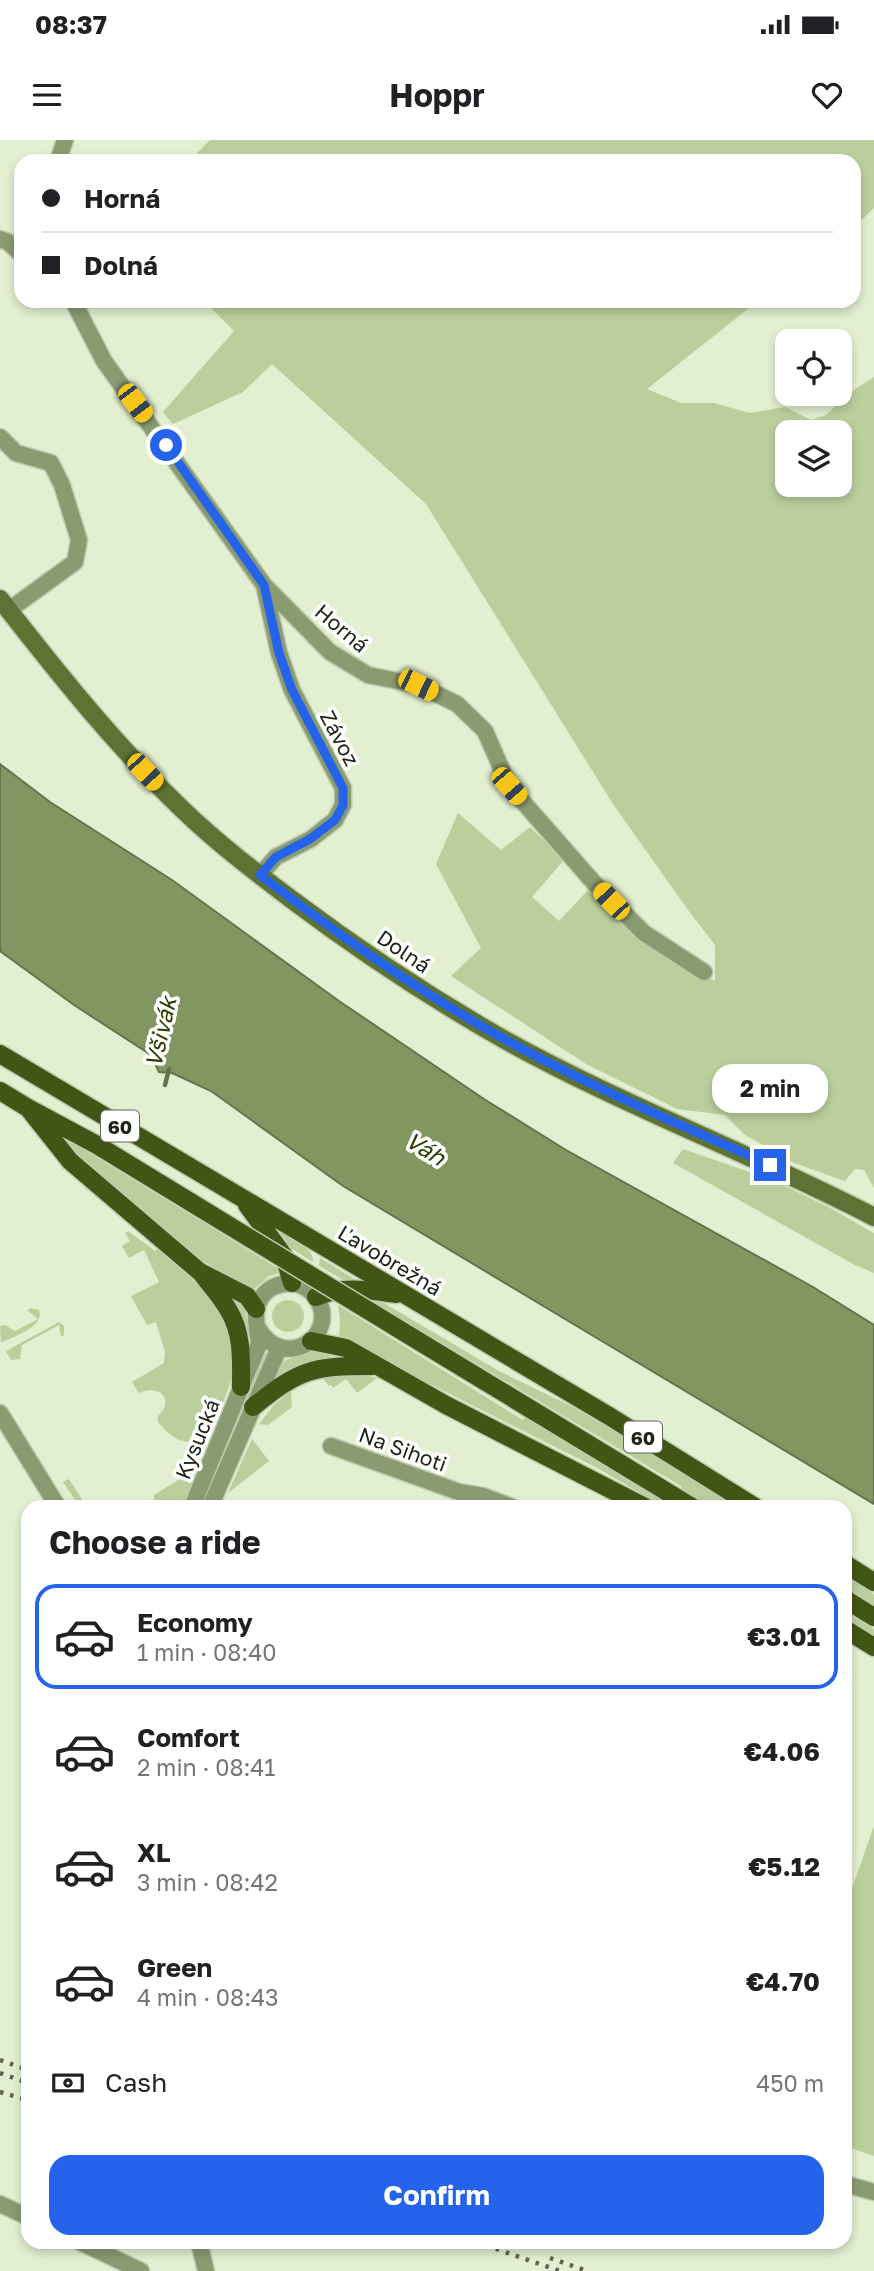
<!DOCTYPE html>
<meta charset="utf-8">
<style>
body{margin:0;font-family:"Golos Text",sans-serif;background:#f2f2f2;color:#202124;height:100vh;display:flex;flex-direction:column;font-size:26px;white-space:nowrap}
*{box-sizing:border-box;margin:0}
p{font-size:23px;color:#757577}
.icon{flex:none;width:38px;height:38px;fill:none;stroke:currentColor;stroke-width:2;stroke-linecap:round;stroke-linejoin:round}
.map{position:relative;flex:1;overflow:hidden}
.side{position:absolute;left:21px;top:1360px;width:831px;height:749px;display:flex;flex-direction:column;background:#fff;border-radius:21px;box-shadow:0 4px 10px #0003}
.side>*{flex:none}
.guide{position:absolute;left:14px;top:14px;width:847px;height:154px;border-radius:21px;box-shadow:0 4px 10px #0003;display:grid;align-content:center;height:154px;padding:0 28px;background:#fff}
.fabs{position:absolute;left:775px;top:189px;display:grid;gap:14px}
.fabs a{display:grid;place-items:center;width:77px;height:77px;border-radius:14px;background:#fff;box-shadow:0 4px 10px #0003;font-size:35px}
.end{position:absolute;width:32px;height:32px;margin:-16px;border:9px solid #2563eb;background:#fff;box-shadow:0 0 0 4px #fff}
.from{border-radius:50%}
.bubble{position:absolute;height:49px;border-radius:21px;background:#fff;box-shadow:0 4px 10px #0003;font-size:23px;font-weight:700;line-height:49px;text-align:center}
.car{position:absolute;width:21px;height:42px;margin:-21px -10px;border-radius:9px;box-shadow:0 0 5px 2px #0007;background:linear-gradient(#f5c518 24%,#345 0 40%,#f5c518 0 76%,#345 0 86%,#f5c518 0)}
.guide b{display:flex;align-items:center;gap:24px;height:66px;font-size:26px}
.guide b+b{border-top:2px solid #e0e0e0}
.guide i{width:18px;height:18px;background:#202124}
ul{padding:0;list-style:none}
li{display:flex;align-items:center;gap:21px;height:105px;margin:0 14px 10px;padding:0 14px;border:4px solid transparent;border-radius:21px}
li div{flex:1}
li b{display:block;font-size:26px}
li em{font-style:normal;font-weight:700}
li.selected{border-color:#2563eb}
li>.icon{width:63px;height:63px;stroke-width:1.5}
h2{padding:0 28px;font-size:32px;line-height:84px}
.pay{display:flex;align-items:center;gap:18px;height:77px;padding:0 28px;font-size:26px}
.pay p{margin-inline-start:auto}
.action{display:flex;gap:14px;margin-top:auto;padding:14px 28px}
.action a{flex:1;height:80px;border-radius:21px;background:#2563eb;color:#fff;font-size:28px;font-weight:700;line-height:80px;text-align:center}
.status{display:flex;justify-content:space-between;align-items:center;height:49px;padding:0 35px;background:#fff;direction:ltr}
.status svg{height:19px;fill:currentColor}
header{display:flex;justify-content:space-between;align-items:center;height:91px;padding:0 28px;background:#fff;font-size:32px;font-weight:700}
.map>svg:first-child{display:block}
.green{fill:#bbcf9d;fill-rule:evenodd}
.water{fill:#829662;stroke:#65744c;stroke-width:2}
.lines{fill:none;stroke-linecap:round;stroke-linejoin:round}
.stream{stroke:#65744c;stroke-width:4.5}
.minor-casing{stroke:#bfcbaf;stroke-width:19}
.secondary-casing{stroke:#bfcbaf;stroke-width:21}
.primary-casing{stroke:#bfcbaf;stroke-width:21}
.minor{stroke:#8a9a71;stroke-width:16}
.secondary{stroke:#5d7334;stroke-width:18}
.primary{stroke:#415515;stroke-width:18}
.rail{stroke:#5c6452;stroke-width:4.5;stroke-dasharray:3.5 7;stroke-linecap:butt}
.primary-bridge-casing{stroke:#bfcbaf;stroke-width:21;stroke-linecap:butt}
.primary-bridge{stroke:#415515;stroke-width:18}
.route{stroke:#2563eb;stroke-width:9}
.labels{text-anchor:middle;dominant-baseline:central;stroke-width:7;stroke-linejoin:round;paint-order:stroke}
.shield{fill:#fff;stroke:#63665e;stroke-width:2}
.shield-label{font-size:19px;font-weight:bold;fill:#202519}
.street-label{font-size:21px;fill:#202519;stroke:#fff}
.water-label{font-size:23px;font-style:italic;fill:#2d3f01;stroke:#fff}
</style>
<div class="status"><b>08:37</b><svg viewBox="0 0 49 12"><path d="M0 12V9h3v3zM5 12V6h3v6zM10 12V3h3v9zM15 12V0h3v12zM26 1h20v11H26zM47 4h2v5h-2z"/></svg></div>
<header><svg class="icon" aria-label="menu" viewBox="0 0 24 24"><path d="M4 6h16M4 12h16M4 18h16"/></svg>Hoppr<svg class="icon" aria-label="heart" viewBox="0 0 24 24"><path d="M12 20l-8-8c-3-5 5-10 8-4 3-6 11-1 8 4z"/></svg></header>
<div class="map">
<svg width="874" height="2131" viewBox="0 0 874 2131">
<rect width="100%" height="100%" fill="#e2efd0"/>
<path class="green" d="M 210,0 L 874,0 L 874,68 L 854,87 L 854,21 L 189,21 Z
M 204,161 L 758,161 L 647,249 L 681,263 L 714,263 L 750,273 L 785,267 L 811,280 L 826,275 L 848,254 L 874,237 L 874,1048 L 864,1030 L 855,1029 L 845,1041 L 794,1023 L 745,995 L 725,975 L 677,969 L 586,924 L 451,836 L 481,808 L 436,724 L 458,673 L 501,710 L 530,687 L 564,720 L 532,757 L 559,781 L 589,749 L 659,812 L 715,841 L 715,805 L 688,770 L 613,664 L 426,364 L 272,224 L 243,252 L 173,284 L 163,272 L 234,191 ZM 788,292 L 840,292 L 840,345 L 788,345 Z
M 52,990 L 284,1132 L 269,1136 L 253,1150 L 196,1117 L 51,991 Z
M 683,1009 L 773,1040 L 832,1069 L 874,1093 L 874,1133 L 853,1124 L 673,1023 Z
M 128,1091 L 155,1111 L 158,1109 C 194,1141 241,1175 233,1230 C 230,1249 220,1269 213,1287 C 192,1311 176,1303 158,1282 L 158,1276 C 176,1259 158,1243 139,1253 L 132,1242 L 164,1223 L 165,1212 L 156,1182 L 147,1185 L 131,1156 L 159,1142 L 144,1110 L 129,1118 L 122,1106 L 130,1101 L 125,1093 Z
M 278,1091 C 290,1098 314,1106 313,1122 L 284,1104 L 277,1092 Z
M 320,1118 L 358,1141 L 357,1142 L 347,1142 L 319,1126 Z
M 348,1147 L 367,1153 L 499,1231 L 573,1267 L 638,1305 L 736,1367 L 710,1367 L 682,1350 L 681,1346 Z
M 225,1150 L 244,1165 L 251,1200 L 250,1212 Z
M272 1176a16 16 0 1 1 32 0a16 16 0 1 1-32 0Z
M 338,1165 L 523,1280 L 526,1276 L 673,1367 L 664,1367 L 599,1329 L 339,1198 L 340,1180 Z
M 31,1168 L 39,1170 C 45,1187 14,1196 1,1203 L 0,1186 L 5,1185 L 15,1191 L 38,1179 L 27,1170 Z
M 59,1182 L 64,1186 L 64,1195 L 61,1197 L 59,1185 L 22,1205 L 20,1219 L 11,1220 L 6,1211 Z
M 317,1210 L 331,1210 L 331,1219 L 272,1242 L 279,1225 L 286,1220 Z
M 262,1212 L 269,1214 L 243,1272 L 240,1269 Z
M 338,1233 L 351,1233 L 377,1238 L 357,1253 L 346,1239 L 333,1248 L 331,1245 L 329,1246 L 323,1238 L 338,1237 Z
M 291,1251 L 292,1267 L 268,1285 L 259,1284 L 274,1265 Z
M 252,1299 L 269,1321 L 228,1353 Z
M 188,1334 L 195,1335 L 197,1338 L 186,1367 L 155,1367 L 154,1355 Z
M 69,1339 L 87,1367 L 80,1367 L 63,1342 Z
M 845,1436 L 874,1454 L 874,1466 L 845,1448 Z
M 845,1472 L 874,1489 L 874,1497 L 845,1479 Z
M 874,1686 L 874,2016 L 845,2006 L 845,1959 L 852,1938 L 845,1935 L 845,1768 Z"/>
<path class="water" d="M 0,624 L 50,662 L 172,740 L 339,861 L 484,959 L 566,1010 L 813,1147 L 874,1185 L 874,1364 L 343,1046 L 211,951 L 172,933 L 159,932 L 151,915 L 74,865 L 0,811 Z"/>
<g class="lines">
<path class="stream" d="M 165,945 L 169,929"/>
<g class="minor-casing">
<path id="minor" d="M 58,21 L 65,0
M 0,99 L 8,102 L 21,114
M 73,161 L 104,221 L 264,445 L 330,512 L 368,535 L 418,545 L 457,564 L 485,591 L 509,646 L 595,744 L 644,793 L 704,832
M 0,297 L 16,313 L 51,323 L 62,345 L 79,400 L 75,422 L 9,470
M 260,735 L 276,717 L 311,699 L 335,680 L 343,665 L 343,648 L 292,550 L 279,513 L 264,445
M 0,1273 L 58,1367
M 331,1306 L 459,1352 L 483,1356 L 512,1367
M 192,1367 L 259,1204 C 258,1192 254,1178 257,1167 C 264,1142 297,1135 314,1155 C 344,1192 285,1235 258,1188
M 210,1367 L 279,1208
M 845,2044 L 874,2052
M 0,2064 L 28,2077
M 80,2102 L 141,2131
M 199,2102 L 206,2131"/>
</g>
<g class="secondary-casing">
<path id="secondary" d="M 0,459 C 57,532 115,605 182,669 C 216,702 254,731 291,759 C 360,811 431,858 505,900 C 624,966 753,1014 874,1077"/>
</g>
<g class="primary-casing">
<path id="primary" d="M 0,914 L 609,1276 L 755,1367
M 0,951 L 28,968 L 97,1005 L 192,1063
M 28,968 L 70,1021 L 200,1132 L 247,1156 L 256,1169
M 247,1065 L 284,1116 L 292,1143
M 202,1134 C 211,1146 222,1158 229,1171 C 243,1194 241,1221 241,1247
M 316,1157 C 343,1145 368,1150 396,1154
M 311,1201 L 346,1208 L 446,1265 L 645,1367
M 425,1205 L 692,1367
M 253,1267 C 300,1229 312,1226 372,1226
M 845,1424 L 874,1442
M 845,1459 L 874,1477
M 845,1489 L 874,1507"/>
</g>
<use href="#minor" class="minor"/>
<use href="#secondary" class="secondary"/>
<use href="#primary" class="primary"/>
<path class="rail" d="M 0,1920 L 28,1930
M 0,1933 L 28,1943
M 0,1952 L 28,1960
M 476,2102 L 560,2131
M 550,2118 L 587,2131"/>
<g class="primary-bridge-casing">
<path id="primary-bridge" d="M 192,1063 L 425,1205"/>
</g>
<use href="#primary-bridge" class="primary-bridge"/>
</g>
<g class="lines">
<path class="route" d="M 166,305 L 264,445 L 279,513 L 292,550 L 343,648 L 343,665 L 335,680 L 310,699 L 276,717 L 260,735 C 339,795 419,852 506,900 C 591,947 681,985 770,1025"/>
</g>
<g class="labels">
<g class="shield">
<rect x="101" y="970.5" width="38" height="31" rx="5"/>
<rect x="624" y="1281.5" width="38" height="31" rx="5"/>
</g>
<g class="shield-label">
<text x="120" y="986">60</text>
<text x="643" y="1297">60</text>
</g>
<g class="street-label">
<text transform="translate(342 488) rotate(40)">Horná</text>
<text transform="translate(340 598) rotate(62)">Závoz</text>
<text transform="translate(404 811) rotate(34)">Dolná</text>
<text transform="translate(390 1120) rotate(31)">Ľavobrežná</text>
<text transform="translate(197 1299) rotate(-68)">Kysucká</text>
<text transform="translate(403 1309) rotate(20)">Na Sihoti</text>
</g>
<g class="water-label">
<text transform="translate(160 892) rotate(-77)">Všivák</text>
<text transform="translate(426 1008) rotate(32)">Váh</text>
</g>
</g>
</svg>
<div class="fabs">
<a><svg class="icon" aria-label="locate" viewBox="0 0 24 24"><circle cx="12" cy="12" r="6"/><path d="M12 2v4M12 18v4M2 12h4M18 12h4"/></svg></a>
<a><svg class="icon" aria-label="layers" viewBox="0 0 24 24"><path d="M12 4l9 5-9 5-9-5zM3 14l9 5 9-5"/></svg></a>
</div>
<i class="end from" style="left:166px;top:305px"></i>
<i class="end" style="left:770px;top:1025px"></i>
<div class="bubble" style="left:712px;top:924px;width:116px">2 min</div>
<i class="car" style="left:135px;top:263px;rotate:143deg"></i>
<i class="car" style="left:418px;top:545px;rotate:116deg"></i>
<i class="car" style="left:145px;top:632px;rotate:137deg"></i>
<i class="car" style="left:509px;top:646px;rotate:139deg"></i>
<i class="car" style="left:611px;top:761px;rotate:316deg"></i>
<div class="guide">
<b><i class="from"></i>Horná</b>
<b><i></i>Dolná</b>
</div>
<section class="side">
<h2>Choose a ride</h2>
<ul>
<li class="selected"><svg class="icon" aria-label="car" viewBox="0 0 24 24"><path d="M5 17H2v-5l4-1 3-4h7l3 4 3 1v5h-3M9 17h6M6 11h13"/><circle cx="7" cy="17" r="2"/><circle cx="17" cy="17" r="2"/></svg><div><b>Economy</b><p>1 min · 08:40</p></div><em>€3.01</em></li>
<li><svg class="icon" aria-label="car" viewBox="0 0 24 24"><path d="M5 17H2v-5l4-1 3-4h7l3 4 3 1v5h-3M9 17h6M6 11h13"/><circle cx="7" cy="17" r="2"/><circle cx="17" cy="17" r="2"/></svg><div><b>Comfort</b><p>2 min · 08:41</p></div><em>€4.06</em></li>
<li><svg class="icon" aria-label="car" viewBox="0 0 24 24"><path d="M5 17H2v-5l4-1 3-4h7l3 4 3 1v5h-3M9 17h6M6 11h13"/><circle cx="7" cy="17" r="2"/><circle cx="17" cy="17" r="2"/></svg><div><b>XL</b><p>3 min · 08:42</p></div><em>€5.12</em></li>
<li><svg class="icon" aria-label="car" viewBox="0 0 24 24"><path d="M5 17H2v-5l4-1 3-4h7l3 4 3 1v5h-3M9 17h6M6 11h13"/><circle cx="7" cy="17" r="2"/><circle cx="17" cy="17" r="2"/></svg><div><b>Green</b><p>4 min · 08:43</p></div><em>€4.70</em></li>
</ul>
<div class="pay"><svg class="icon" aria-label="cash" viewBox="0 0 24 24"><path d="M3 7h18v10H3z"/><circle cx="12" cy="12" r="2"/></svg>Cash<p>450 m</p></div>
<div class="action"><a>Confirm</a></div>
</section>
</div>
